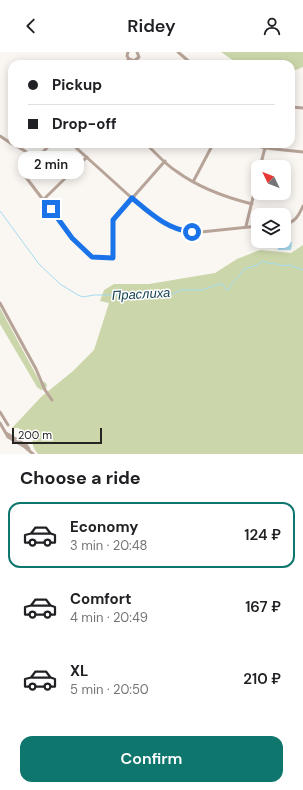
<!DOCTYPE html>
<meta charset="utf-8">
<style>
body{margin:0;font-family:"DM Sans",sans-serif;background:#f6f6f6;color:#202124;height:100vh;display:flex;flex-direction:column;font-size:15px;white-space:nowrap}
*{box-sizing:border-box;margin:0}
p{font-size:13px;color:#757577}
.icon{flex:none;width:22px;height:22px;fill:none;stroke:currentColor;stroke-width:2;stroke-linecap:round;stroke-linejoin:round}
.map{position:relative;height:402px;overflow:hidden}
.drawer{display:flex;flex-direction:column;background:#fff;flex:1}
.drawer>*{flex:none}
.guide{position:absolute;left:8px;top:8px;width:287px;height:88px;border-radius:12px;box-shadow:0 2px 10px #0003;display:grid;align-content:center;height:88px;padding:0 20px;background:#fff}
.needle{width:26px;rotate:313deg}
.tools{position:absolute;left:251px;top:108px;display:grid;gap:8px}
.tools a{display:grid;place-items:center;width:40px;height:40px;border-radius:8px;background:#fff;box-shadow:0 2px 10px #0003;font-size:20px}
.scale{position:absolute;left:12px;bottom:10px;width:90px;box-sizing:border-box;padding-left:4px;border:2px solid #262423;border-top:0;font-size:11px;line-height:14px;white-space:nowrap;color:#262423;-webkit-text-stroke:3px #fff;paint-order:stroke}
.end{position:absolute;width:18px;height:18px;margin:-9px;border:5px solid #1a73e8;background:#fff;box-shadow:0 0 0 2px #fff}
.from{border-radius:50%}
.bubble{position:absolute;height:28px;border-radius:12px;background:#fff;box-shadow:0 2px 10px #0003;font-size:13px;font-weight:600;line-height:28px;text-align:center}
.guide b{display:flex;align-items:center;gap:14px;height:38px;font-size:15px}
.guide b+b{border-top:1px solid #e0e0e0}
.guide i{width:10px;height:10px;background:#202124}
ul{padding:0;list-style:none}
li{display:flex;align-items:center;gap:12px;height:66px;margin:0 8px 6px;padding:0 12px;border:2px solid transparent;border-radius:12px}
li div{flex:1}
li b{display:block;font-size:15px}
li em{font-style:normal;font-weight:600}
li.selected{border-color:#0f766e}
li>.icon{width:36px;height:36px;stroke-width:1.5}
h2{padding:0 20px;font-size:18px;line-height:48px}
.cta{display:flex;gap:8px;margin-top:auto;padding:8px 20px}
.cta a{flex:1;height:46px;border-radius:12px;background:#0f766e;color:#fff;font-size:16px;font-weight:600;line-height:46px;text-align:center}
header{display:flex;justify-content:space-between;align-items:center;height:52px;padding:0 20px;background:#fff;font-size:18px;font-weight:600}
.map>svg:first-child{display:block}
.green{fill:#cbd7aa}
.water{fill:#a4daef}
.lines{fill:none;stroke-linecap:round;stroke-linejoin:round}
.stream{stroke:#a4daef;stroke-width:1}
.minor{stroke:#b7a398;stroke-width:3}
.route{stroke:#1a73e8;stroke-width:5}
.labels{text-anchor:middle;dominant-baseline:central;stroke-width:3;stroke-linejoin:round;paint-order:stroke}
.water-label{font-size:13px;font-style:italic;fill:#144352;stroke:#fff}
</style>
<header><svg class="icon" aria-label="back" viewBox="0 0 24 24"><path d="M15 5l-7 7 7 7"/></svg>Ridey<svg class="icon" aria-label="person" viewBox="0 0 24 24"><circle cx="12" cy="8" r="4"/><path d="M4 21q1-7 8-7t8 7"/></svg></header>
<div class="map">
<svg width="303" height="402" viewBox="0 0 303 402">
<rect width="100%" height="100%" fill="#faf7f3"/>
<path class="green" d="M 221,0 L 303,0 L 303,15 L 291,20 L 291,12 L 238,12 Z
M 303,193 L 303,402 L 38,402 C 33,396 31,392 34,385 L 18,376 L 12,376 L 41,345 L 73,319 L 94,298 L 109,251 L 100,249 L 104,238 L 114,232 L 149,232 L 215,221 L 237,207 L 260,198 L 291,201 Z
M 0,256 L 40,330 L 45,330 L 47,333 L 46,337 L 41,338 L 37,335 L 0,272 Z"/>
<path class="water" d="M 278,189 L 292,190 L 291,198 L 278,198 Z"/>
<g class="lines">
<path class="stream" d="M 0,159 L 39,212 L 60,232 L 78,243 L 83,245 L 94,243 L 159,243 L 160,240 L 170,243 L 181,238 L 202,238 L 219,232 L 222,232 L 227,238 L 229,237 C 232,229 239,226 244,217 L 257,213 L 263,209 C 269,213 276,210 282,214 L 289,213 L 303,218"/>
<path class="minor" d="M 128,0 L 127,4 L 129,7 L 134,9 L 139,5 L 137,0
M 178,0 L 192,12
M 137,8 L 141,12
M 124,12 L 129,7
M 291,55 L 303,56
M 0,84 L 12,92
M 13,92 L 30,102
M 51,92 L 22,120 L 72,186 L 92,205 L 113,206 L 113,168 L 165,109
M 72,92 L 145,158 L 165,172 L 184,179 L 201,180 L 258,174
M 146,92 C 156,101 165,112 176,119 C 199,136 224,145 252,152
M 252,92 L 265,96 L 303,100
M 260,115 L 266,92
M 193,130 L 213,92
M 44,147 L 87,105
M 284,172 C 295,171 299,163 303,154
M 246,174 L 258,125
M 0,251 L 36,317 L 45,338 L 52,348
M 0,360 L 8,373
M 0,371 L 8,385 L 25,395 L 33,402
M 6,381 L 26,393 L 29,397"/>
</g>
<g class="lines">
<path class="route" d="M 51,157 L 72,186 L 92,205 L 113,206 L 113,168 L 132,146 C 150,161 168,178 192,180"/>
</g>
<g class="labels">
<g class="water-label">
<text transform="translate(141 242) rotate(-3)">Праслиха</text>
</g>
</g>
</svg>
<div class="tools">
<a><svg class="needle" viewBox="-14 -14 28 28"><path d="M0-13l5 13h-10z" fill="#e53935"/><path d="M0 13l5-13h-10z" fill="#757577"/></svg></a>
<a><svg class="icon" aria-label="layers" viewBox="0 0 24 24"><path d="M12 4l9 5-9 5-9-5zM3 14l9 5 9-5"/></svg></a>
</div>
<div class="scale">200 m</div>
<i class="end from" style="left:192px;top:180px"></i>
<i class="end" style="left:51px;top:157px"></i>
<div class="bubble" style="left:18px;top:99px;width:66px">2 min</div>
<div class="guide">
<b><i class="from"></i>Pickup</b>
<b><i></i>Drop-off</b>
</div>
</div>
<section class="drawer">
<h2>Choose a ride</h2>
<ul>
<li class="selected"><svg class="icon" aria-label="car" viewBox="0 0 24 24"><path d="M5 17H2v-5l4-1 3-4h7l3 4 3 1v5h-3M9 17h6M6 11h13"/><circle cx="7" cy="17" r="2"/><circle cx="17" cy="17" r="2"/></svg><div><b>Economy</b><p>3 min · 20:48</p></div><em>124 ₽</em></li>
<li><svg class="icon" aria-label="car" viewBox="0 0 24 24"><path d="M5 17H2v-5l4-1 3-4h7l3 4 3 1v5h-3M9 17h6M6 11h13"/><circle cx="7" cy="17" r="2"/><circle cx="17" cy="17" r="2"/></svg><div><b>Comfort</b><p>4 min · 20:49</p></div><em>167 ₽</em></li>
<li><svg class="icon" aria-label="car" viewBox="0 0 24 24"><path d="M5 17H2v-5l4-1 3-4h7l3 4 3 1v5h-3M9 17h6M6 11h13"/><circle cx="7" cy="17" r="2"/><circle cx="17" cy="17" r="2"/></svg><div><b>XL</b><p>5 min · 20:50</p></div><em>210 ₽</em></li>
</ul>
<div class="cta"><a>Confirm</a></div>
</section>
